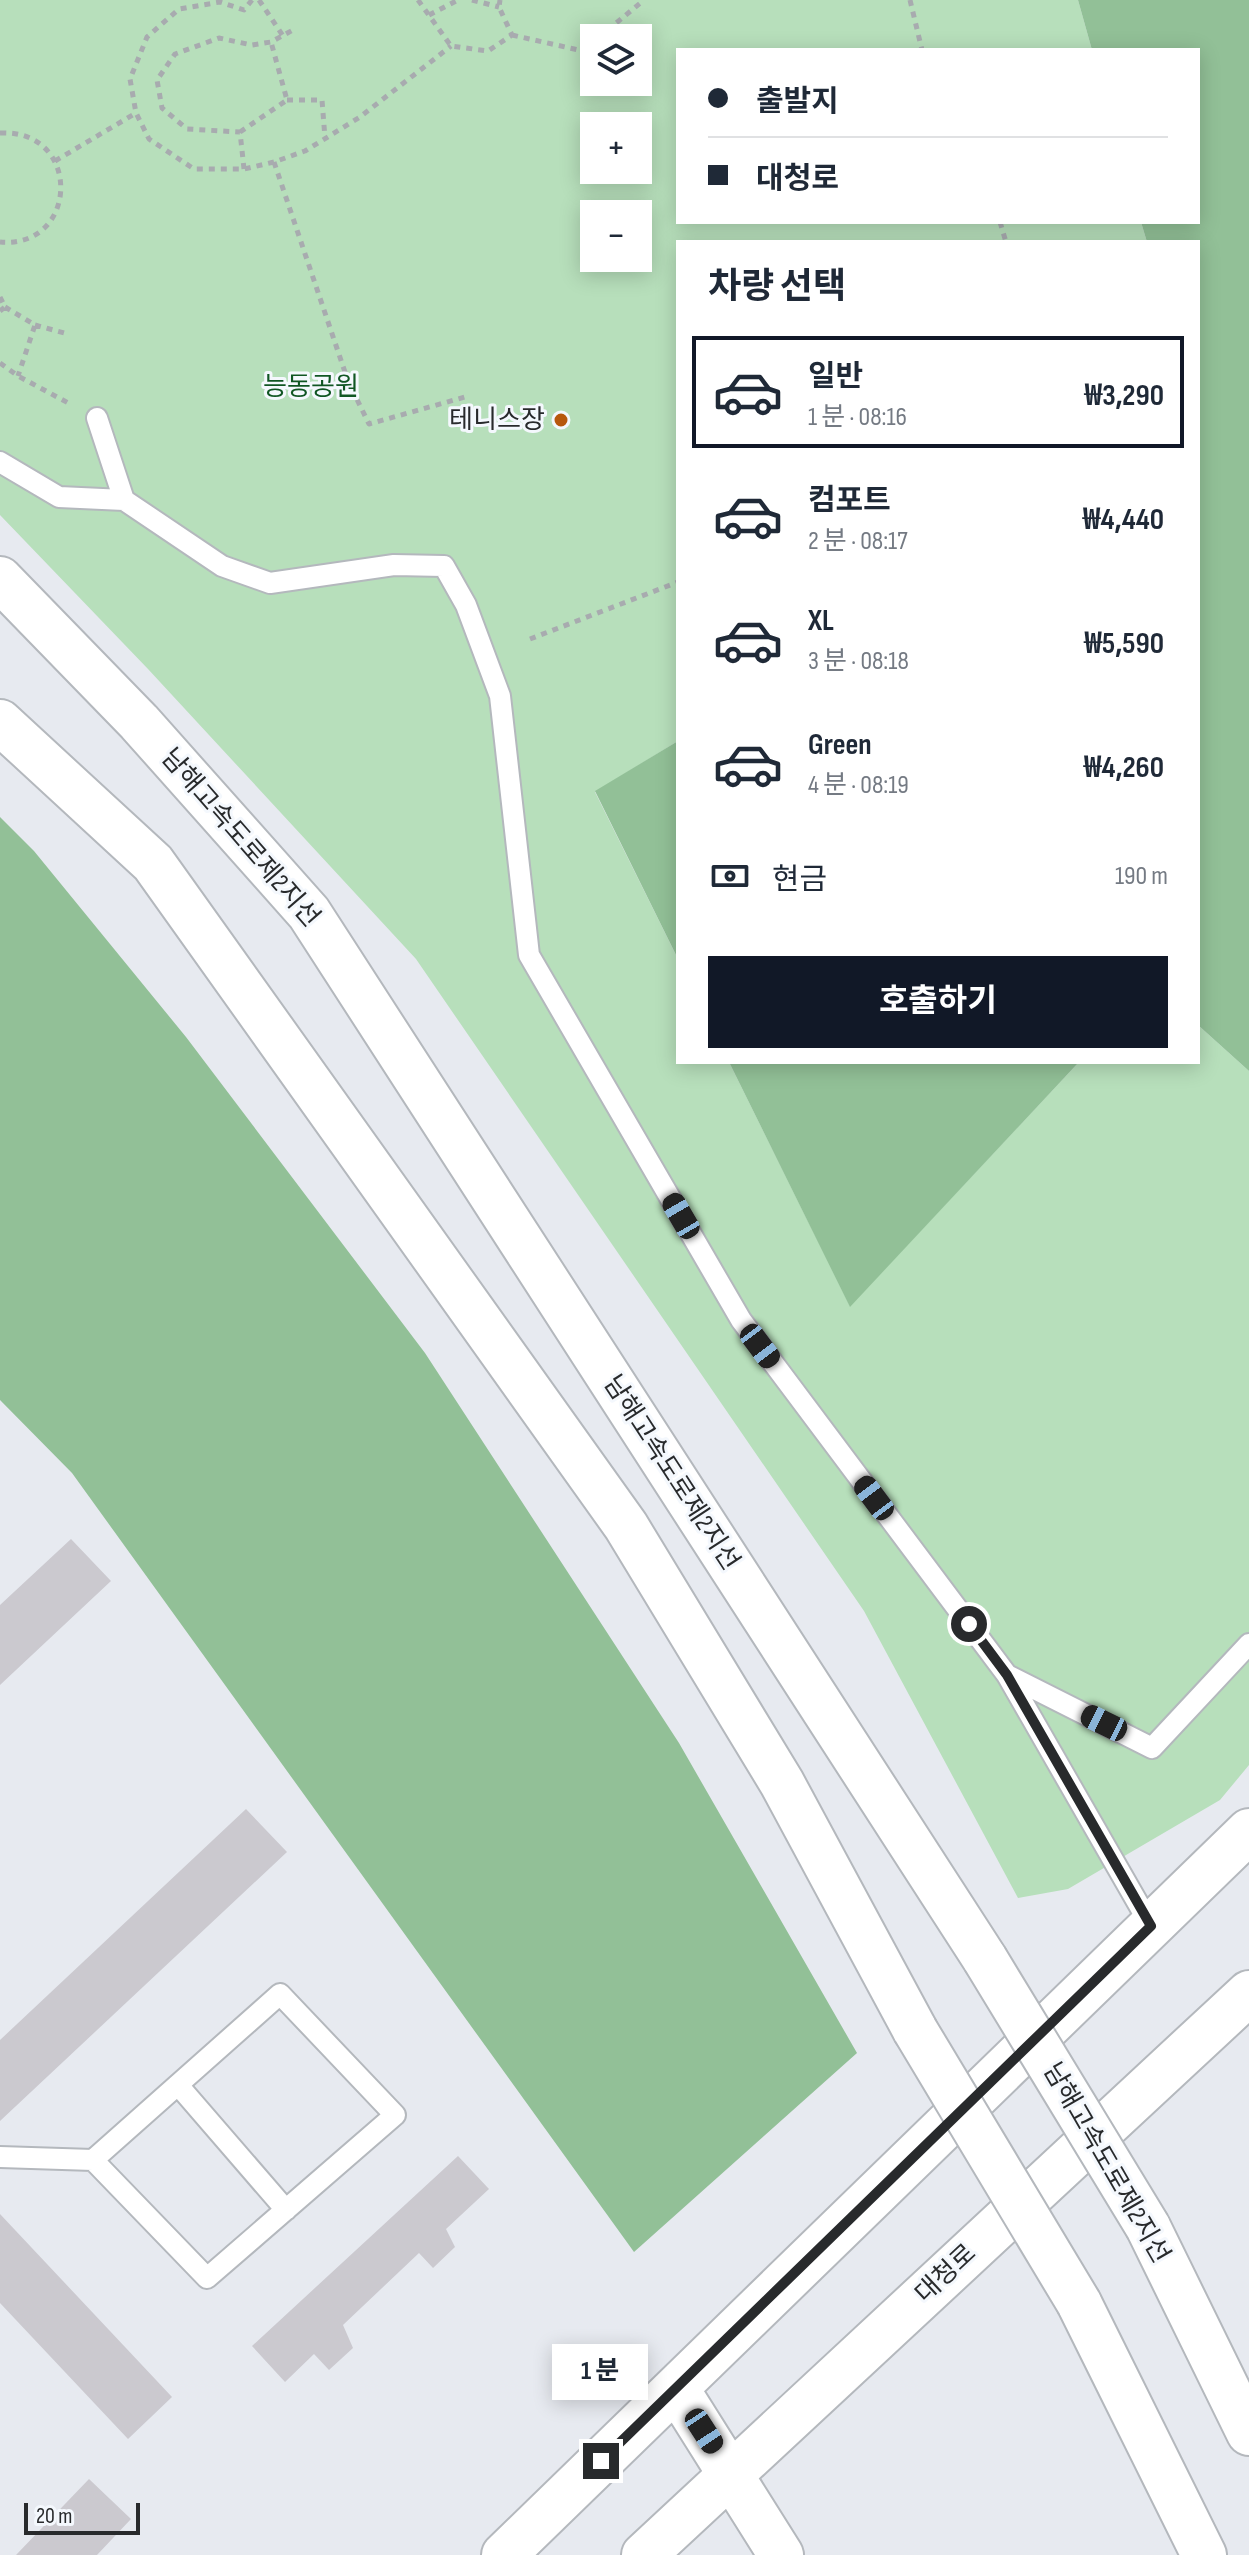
<!DOCTYPE html>
<html lang="ko">
<meta charset="utf-8">
<style>
body{margin:0;font-family:"Sofia Sans Condensed","Noto Sans KR",sans-serif;background:#f6f6f7;color:#1f2937;height:100vh;display:flex;flex-direction:column;font-size:30px;white-space:nowrap}
*{box-sizing:border-box;margin:0}
p{font-size:26px;color:#747a83}
.icon{flex:none;width:44px;height:44px;fill:none;stroke:currentColor;stroke-width:2;stroke-linecap:round;stroke-linejoin:round}
.map{position:relative;flex:1;overflow:hidden}
.drawer{position:absolute;left:676px;top:240px;width:524px;height:824px;display:flex;flex-direction:column;background:#fff;border-radius:0px;box-shadow:0 4px 20px #0003}
.drawer>*{flex:none}
.top-card{position:absolute;left:676px;top:48px;width:524px;height:176px;border-radius:0px;box-shadow:0 4px 20px #0003;display:grid;align-content:center;height:176px;padding:0 32px;background:#fff}
.controls{position:absolute;left:580px;top:24px;display:grid;gap:16px}
.controls a{display:grid;place-items:center;width:72px;height:72px;border-radius:0px;background:#fff;box-shadow:0 4px 20px #0003;font-size:40px}
.scale{position:absolute;left:24px;bottom:20px;width:116px;box-sizing:border-box;padding-left:8px;border:4px solid #282a2c;border-top:0;font-size:22px;line-height:28px;white-space:nowrap;color:#282a2c;-webkit-text-stroke:6px #f4f8fd;paint-order:stroke}
.end{position:absolute;width:36px;height:36px;margin:-18px;border:10px solid #282a2c;background:#fff;box-shadow:0 0 0 4px #fff}
.from{border-radius:50%}
.bubble{position:absolute;height:56px;border-radius:0px;background:#fff;box-shadow:0 4px 20px #0003;font-size:26px;font-weight:700;line-height:56px;text-align:center}
.car{position:absolute;width:24px;height:48px;margin:-24px -12px;border-radius:10px;box-shadow:0 0 6px 2px #0007;background:linear-gradient(#222 24%,#8ab4d8 0 40%,#222 0 76%,#8ab4d8 0 86%,#222 0)}
.top-card b{display:flex;align-items:center;gap:28px;height:76px;font-size:30px}
.top-card b+b{border-top:2px solid #e0e1e3}
.top-card i{width:20px;height:20px;background:#1f2937}
ul{padding:0;list-style:none}
li{display:flex;align-items:center;gap:24px;height:112px;margin:0 16px 12px;padding:0 16px;border:4px solid transparent;border-radius:0px}
li div{flex:1}
li b{display:block;font-size:30px}
li em{font-style:normal;font-weight:700}
li.active{border-color:#111827}
li>.icon{width:72px;height:72px;stroke-width:1.5}
h2{padding:0 32px;font-size:36px;line-height:96px}
.pay{display:flex;align-items:center;gap:20px;height:88px;padding:0 32px;font-size:30px}
.pay p{margin-inline-start:auto}
.cta{display:flex;gap:16px;margin-top:auto;padding:16px 32px}
.cta a{flex:1;height:92px;border-radius:0px;background:#111827;color:#fff;font-size:32px;font-weight:700;line-height:92px;text-align:center}
.map>svg:first-child{display:block}
.green{fill:#b7dfbb;fill-rule:evenodd}
.forest{fill:#92c097}
.building{fill:#cbc9cf}
.lines{fill:none;stroke-linecap:round;stroke-linejoin:round}
.lane-casing{stroke:#b4b8bd;stroke-width:24}
.secondary-casing{stroke:#b4b8bd;stroke-width:48}
.highway-casing{stroke:#b4b8bd;stroke-width:48}
.path{stroke:#a8abaf;stroke-width:5;stroke-dasharray:6 6;stroke-linecap:butt}
.lane{stroke:#fff;stroke-width:20}
.secondary{stroke:#fff;stroke-width:44}
.highway{stroke:#fff;stroke-width:44}
.highway-bridge-casing{stroke:#b4b8bd;stroke-width:48;stroke-linecap:butt}
.highway-bridge{stroke:#fff;stroke-width:44}
.route{stroke:#282a2c;stroke-width:10}
.poi-dot{fill:#b7580d;stroke:#f4f8fd;stroke-width:3}
.labels{text-anchor:middle;dominant-baseline:central;stroke-width:6;stroke-linejoin:round;paint-order:stroke}
.park-label{font-size:26px;fill:#105623;stroke:#f4f8fd}
.poi-label{font-size:26px;fill:#282a2c;stroke:#f4f8fd;text-anchor:end}
.street-label{font-size:26px;fill:#282a2c;stroke:#f4f8fd}
</style>
<div class="map">
<svg width="1249" height="2555" viewBox="0 0 1249 2555">
<rect width="100%" height="100%" fill="#e7eaf0"/>
<path class="green" d="M 0,0 L 1078,0 L 1092,50 L 678,50 L 678,222 L 1141,222 L 1147,242 L 678,242 L 678,741 L 595,792 L 678,959 L 678,1062 L 729,1062 L 850,1306 L 1079,1062 L 1198,1062 L 1198,1025 L 1249,1071 L 1249,1765 L 1220,1800 L 1068,1889 L 1018,1898 L 864,1611 L 416,959 L 148,669 L 0,515 ZM 594,38 L 638,38 L 638,82 L 594,82 ZM 594,126 L 638,126 L 638,170 L 594,170 ZM 594,214 L 638,214 L 638,258 L 594,258 Z"/>
<path class="forest" d="M 1078,0 L 1249,0 L 1249,1071 L 1198,1025 L 1198,242 L 1147,242 L 1141,222 L 1198,222 L 1198,50 L 1092,50 Z
M 678,741 L 678,959 L 595,791 Z
M 0,817 L 34,851 L 186,1037 L 425,1353 L 679,1743 L 857,2053 L 634,2252 L 72,1473 L 0,1400 Z
M 729,1062 L 1079,1062 L 850,1307 Z"/>
<path class="building" d="M 71,1539 L 111,1581 L 0,1685 L 0,1605 Z
M 246,1809 L 287,1852 L 0,2121 L 0,2040 Z
M 458,2156 L 489,2189 L 446,2229 L 455,2247 L 433,2268 L 419,2253 L 343,2325 L 353,2348 L 329,2370 L 314,2354 L 285,2382 L 252,2346 Z
M 0,2214 L 172,2397 L 128,2439 L 0,2303 Z
M 89,2479 L 131,2519 L 97,2555 L 16,2555 Z"/>
<g class="lines">
<g class="lane-casing">
<path id="lane" d="M 0,462 L 59,497 L 124,500 L 97,418
M 124,500 L 222,566 L 270,583 L 394,565 L 444,566 L 466,605 L 500,696 L 529,955 L 741,1320 L 1007,1675 L 1151,1926
M 1007,1675 L 1152,1748 L 1249,1644
M 178,2085 L 286,2210
M 0,2157 L 93,2160 L 280,1994 L 395,2115 L 207,2278 L 93,2160"/>
</g>
<g class="secondary-casing">
<path id="secondary" d="M 676,2388 L 781,2555
M 504,2555 L 1249,1831
M 644,2555 L 1249,1993"/>
</g>
<g class="highway-casing">
<path id="highway" d="M 0,579 L 139,722 L 309,913 L 985,1959
M 0,722 L 153,863 L 626,1526 L 782,1783 L 915,2030
M 1148,2227 L 1249,2433
M 1079,2303 L 1204,2555"/>
</g>
<path class="path" d="M 252,0 L 244,10 L 220,2 L 179,9 L 147,37 L 130,79 L 136,113 L 149,139 L 194,169 L 244,169 L 274,162 L 305,151 L 360,117 L 451,46
M 259,0 L 283,36
M 418,0 L 451,46 L 488,51 L 512,35 L 499,7 L 500,0
M 472,0 L 499,7
M 910,0 L 922,50
M 429,15 L 458,0
M 512,35 L 583,51 L 594,41
M 598,38 L 644,0
M 287,100 L 322,100 L 325,138
M 240,132 L 287,100 L 271,42
M 0,133 C 83,129 79,249 0,242
M 55,161 L 136,113
M 274,162 L 348,381 L 369,424 L 465,397
M 244,169 L 240,132 L 187,129 L 162,108 L 157,80 L 175,54 L 219,38 L 252,45 L 271,42 L 293,30
M 1000,222 L 1006,242
M 0,297 L 5,307 L 0,311
M 5,307 L 35,325 L 18,376
M 35,325 L 68,334
M 0,363 L 18,376 L 72,405
M 530,639 L 678,582"/>
<use href="#lane" class="lane"/>
<use href="#secondary" class="secondary"/>
<use href="#highway" class="highway"/>
<g class="highway-bridge-casing">
<path id="highway-bridge" d="M 985,1959 L 1148,2227
M 915,2030 L 1079,2303"/>
</g>
<use href="#highway-bridge" class="highway-bridge"/>
</g>
<g class="lines">
<path class="route" d="M 601,2461 L 1151,1926 L 1007,1675 L 969,1624"/>
</g>
<circle class="poi-dot" cx="561" cy="420" r="8"/>
<g class="labels">
<g class="park-label">
<text x="311" y="387">능동공원</text>
</g>
<g class="poi-label">
<text x="545" y="420">테니스장</text>
</g>
<g class="street-label">
<text transform="translate(240 838) rotate(49)">남해고속도로제2지선</text>
<text transform="translate(671 1473) rotate(57)">남해고속도로제2지선</text>
<text transform="translate(1106 2163) rotate(60)">남해고속도로제2지선</text>
<text transform="translate(946 2274) rotate(-43)">대청로</text>
</g>
</g>
</svg>
<div class="controls">
<a><svg class="icon" aria-label="layers" viewBox="0 0 24 24"><path d="M12 4l9 5-9 5-9-5zM3 14l9 5 9-5"/></svg></a>
<a>+</a>
<a>−</a>
</div>
<div class="scale">20 m</div>
<i class="end from" style="left:969px;top:1624px"></i>
<i class="end" style="left:601px;top:2461px"></i>
<div class="bubble" style="left:552px;top:2344px;width:96px">1 분</div>
<i class="car" style="left:681px;top:1216px;rotate:330deg"></i>
<i class="car" style="left:760px;top:1346px;rotate:143deg"></i>
<i class="car" style="left:874px;top:1498px;rotate:323deg"></i>
<i class="car" style="left:1104px;top:1723px;rotate:296deg"></i>
<i class="car" style="left:704px;top:2431px;rotate:147deg"></i>
<div class="top-card">
<b><i class="from"></i>출발지</b>
<b><i></i>대청로</b>
</div>
<section class="drawer">
<h2>차량 선택</h2>
<ul>
<li class="active"><svg class="icon" aria-label="car" viewBox="0 0 24 24"><path d="M5 17H2v-5l4-1 3-4h7l3 4 3 1v5h-3M9 17h6M6 11h13"/><circle cx="7" cy="17" r="2"/><circle cx="17" cy="17" r="2"/></svg><div><b>일반</b><p>1 분 · 08:16</p></div><em>₩3,290</em></li>
<li><svg class="icon" aria-label="car" viewBox="0 0 24 24"><path d="M5 17H2v-5l4-1 3-4h7l3 4 3 1v5h-3M9 17h6M6 11h13"/><circle cx="7" cy="17" r="2"/><circle cx="17" cy="17" r="2"/></svg><div><b>컴포트</b><p>2 분 · 08:17</p></div><em>₩4,440</em></li>
<li><svg class="icon" aria-label="car" viewBox="0 0 24 24"><path d="M5 17H2v-5l4-1 3-4h7l3 4 3 1v5h-3M9 17h6M6 11h13"/><circle cx="7" cy="17" r="2"/><circle cx="17" cy="17" r="2"/></svg><div><b>XL</b><p>3 분 · 08:18</p></div><em>₩5,590</em></li>
<li><svg class="icon" aria-label="car" viewBox="0 0 24 24"><path d="M5 17H2v-5l4-1 3-4h7l3 4 3 1v5h-3M9 17h6M6 11h13"/><circle cx="7" cy="17" r="2"/><circle cx="17" cy="17" r="2"/></svg><div><b>Green</b><p>4 분 · 08:19</p></div><em>₩4,260</em></li>
</ul>
<div class="pay"><svg class="icon" aria-label="cash" viewBox="0 0 24 24"><path d="M3 7h18v10H3z"/><circle cx="12" cy="12" r="2"/></svg>현금<p>190 m</p></div>
<div class="cta"><a>호출하기</a></div>
</section>
</div>
